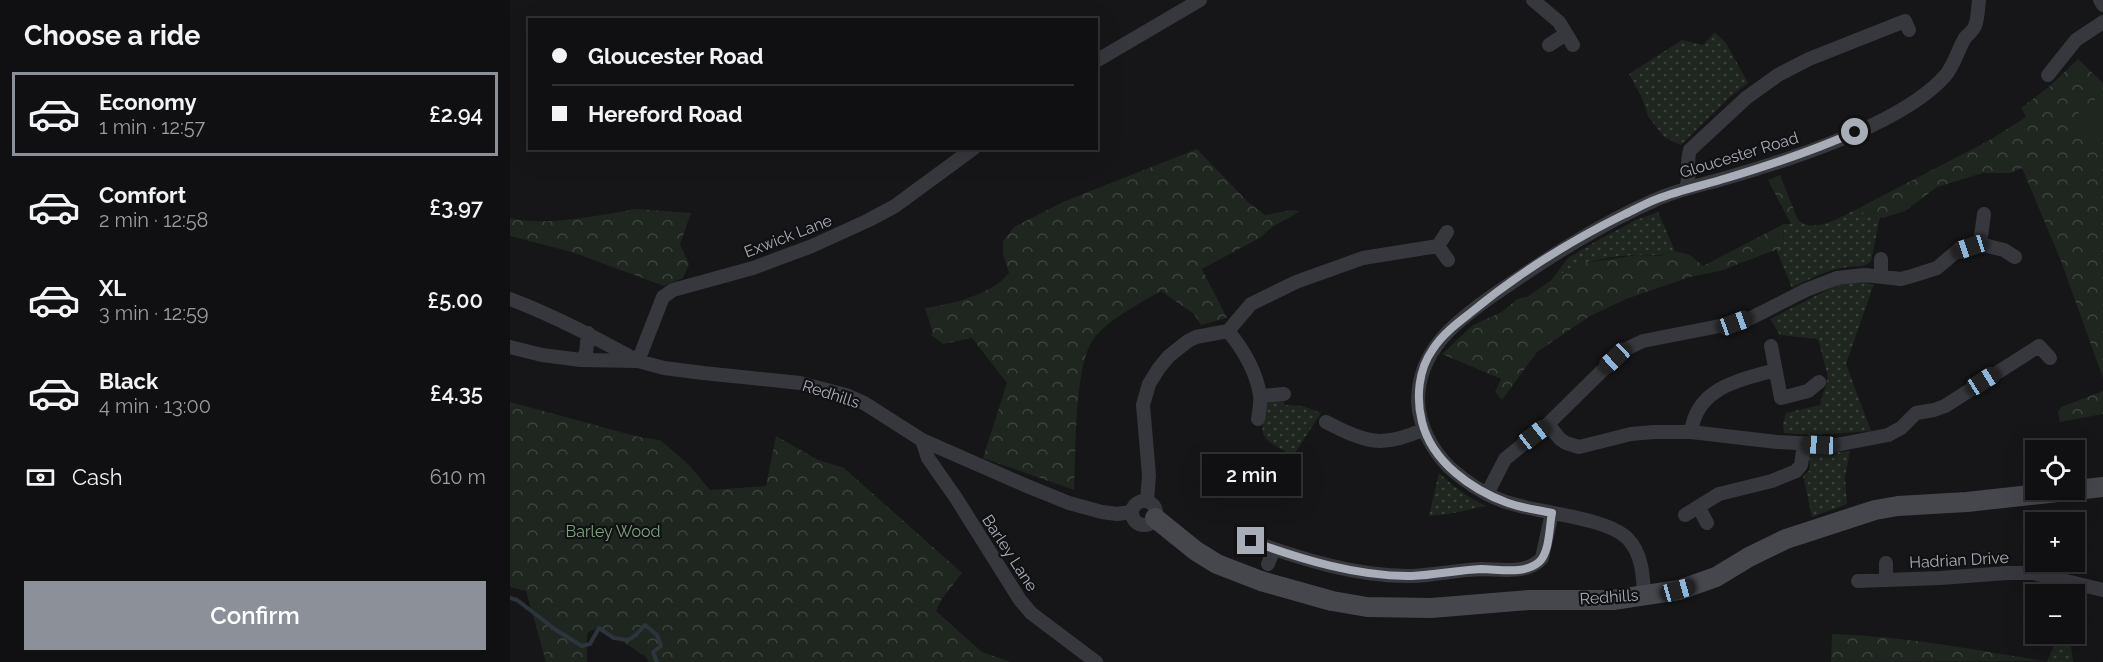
<!DOCTYPE html>
<meta charset="utf-8">
<style>
body{margin:0;font-family:Raleway,sans-serif;background:#1e1e20;color:#f1f3f6;height:100vh;display:flex;flex-direction:column;font-size:22px;white-space:nowrap}
*{box-sizing:border-box;margin:0}
p{font-size:20px;color:#9c9d9f}
.icon{flex:none;width:33px;height:33px;fill:none;stroke:currentColor;stroke-width:2;stroke-linecap:round;stroke-linejoin:round}
.map{position:relative;flex:1;overflow:hidden}
.sheet{display:flex;flex-direction:column;background:#101012;width:510px}
.sheet>*{flex:none}
.guide{position:absolute;left:18px;top:18px;width:570px;height:132px;border-radius:0px;box-shadow:0 6px 24px #0002,0 0 0 2px #303032;display:grid;align-content:center;height:132px;padding:0 24px;background:#101012}
.buttons{position:absolute;left:1515px;top:440px;display:grid;gap:12px}
.buttons a{display:grid;place-items:center;width:60px;height:60px;border-radius:0px;background:#101012;box-shadow:0 6px 24px #0002,0 0 0 2px #303032;font-size:30px}
.end{position:absolute;width:27px;height:27px;margin:-14px;border:8px solid #a8adb8;background:#111;box-shadow:0 0 0 3px #111}
.from{border-radius:50%}
.bubble{position:absolute;height:42px;border-radius:0px;background:#101012;box-shadow:0 6px 24px #0002,0 0 0 2px #303032;font-size:20px;font-weight:600;line-height:42px;text-align:center}
.car{position:absolute;width:18px;height:36px;margin:-18px -9px;border-radius:8px;box-shadow:0 0 4px 2px #0007;background:linear-gradient(#222 24%,#8ab4d8 0 40%,#222 0 76%,#8ab4d8 0 86%,#222 0)}
.guide b{display:flex;align-items:center;gap:21px;height:57px;font-size:22px}
.guide b+b{border-top:2px solid #303032}
.guide i{width:15px;height:15px;background:#f1f3f6}
ul{padding:0;list-style:none}
li{display:flex;align-items:center;gap:18px;height:84px;margin:0 12px 9px;padding:0 12px;border:3px solid transparent;border-radius:0px}
li div{flex:1}
li b{display:block;font-size:22px}
li em{font-style:normal;font-weight:600}
li.active{border-color:#8c9099}
li>.icon{width:54px;height:54px;stroke-width:1.5}
h2{padding:0 24px;font-size:27px;line-height:72px}
.pay{display:flex;align-items:center;gap:15px;height:66px;padding:0 24px;font-size:22px}
.pay p{margin-inline-start:auto}
.button{display:flex;gap:12px;margin-top:auto;padding:12px 24px}
.button a{flex:1;height:69px;border-radius:0px;background:#8c9099;color:#fff;font-size:24px;font-weight:600;line-height:69px;text-align:center}
main{display:flex;flex:1;min-height:0}
.map>svg:first-child{display:block}
.grass{fill:url(#grass-dots)}
.forest{fill:url(#forest-crowns)}
.garden{fill:#1e261f}
.lines{fill:none;stroke-linecap:round;stroke-linejoin:round}
.stream{stroke:#2c353c;stroke-width:4}
.street{stroke:#37383d;stroke-width:14}
.secondary{stroke:#45474d;stroke-width:20}
.route{stroke:#a8adb8;stroke-width:8}
.labels{text-anchor:middle;dominant-baseline:central;stroke-width:4.5;stroke-linejoin:round;paint-order:stroke}
.street-label{font-size:16px;fill:#a8adb8;stroke:#111113}
.park-label{font-size:16px;fill:#7fa381;stroke:#111113}
</style>
<main>
<section class="sheet">
<h2>Choose a ride</h2>
<ul>
<li class="active"><svg class="icon" aria-label="car" viewBox="0 0 24 24"><path d="M5 17H2v-5l4-1 3-4h7l3 4 3 1v5h-3M9 17h6M6 11h13"/><circle cx="7" cy="17" r="2"/><circle cx="17" cy="17" r="2"/></svg><div><b>Economy</b><p>1 min · 12:57</p></div><em>£2.94</em></li>
<li><svg class="icon" aria-label="car" viewBox="0 0 24 24"><path d="M5 17H2v-5l4-1 3-4h7l3 4 3 1v5h-3M9 17h6M6 11h13"/><circle cx="7" cy="17" r="2"/><circle cx="17" cy="17" r="2"/></svg><div><b>Comfort</b><p>2 min · 12:58</p></div><em>£3.97</em></li>
<li><svg class="icon" aria-label="car" viewBox="0 0 24 24"><path d="M5 17H2v-5l4-1 3-4h7l3 4 3 1v5h-3M9 17h6M6 11h13"/><circle cx="7" cy="17" r="2"/><circle cx="17" cy="17" r="2"/></svg><div><b>XL</b><p>3 min · 12:59</p></div><em>£5.00</em></li>
<li><svg class="icon" aria-label="car" viewBox="0 0 24 24"><path d="M5 17H2v-5l4-1 3-4h7l3 4 3 1v5h-3M9 17h6M6 11h13"/><circle cx="7" cy="17" r="2"/><circle cx="17" cy="17" r="2"/></svg><div><b>Black</b><p>4 min · 13:00</p></div><em>£4.35</em></li>
</ul>
<div class="pay"><svg class="icon" aria-label="cash" viewBox="0 0 24 24"><path d="M3 7h18v10H3z"/><circle cx="12" cy="12" r="2"/></svg>Cash<p>610 m</p></div>
<div class="button"><a>Confirm</a></div>
</section>
<div class="map">
<svg width="1593" height="662" viewBox="0 0 1593 662">
<defs>
<pattern id="grass-dots" width="8" height="8" patternUnits="userSpaceOnUse" patternTransform="scale(1.5)"><rect width="8" height="8" fill="#1e261f"/><path d="M2 2h.1M6 6h.1" fill="none" stroke="#3c433d" stroke-width="1.8" stroke-linecap="round"/></pattern>
<pattern id="forest-crowns" width="20" height="18" patternUnits="userSpaceOnUse" patternTransform="scale(1.5)"><rect width="20" height="18" fill="#1e261f"/><path d="M2 6a3 3 0 1 1 6 0M12 15a3 3 0 1 1 6 0" fill="none" stroke="#3c433d"/></pattern>
</defs>
<rect width="100%" height="100%" fill="#161618"/>
<path class="grass" d="M 1205,32 L 1216,43 L 1238,83 L 1219,98 L 1171,145 L 1154,137 L 1138,116 L 1132,98 L 1119,74 L 1172,40 L 1193,45 Z
M 1349,208 L 1354,214 L 1370,217 L 1361,261 C 1355,268 1346,265 1338,267 C 1318,269 1299,279 1282,288 L 1266,249 L 1273,247 L 1274,224 L 1281,224 L 1288,220 C 1304,235 1332,216 1349,208 Z
M 1148,212 L 1165,251 C 1145,258 1143,254 1124,255 C 1091,257 1067,263 1040,282 L 1058,258 L 1090,239 L 1126,220 Z
M 1359,281 L 1359,284 L 1364,284 L 1336,364 L 1361,431 L 1303,435 L 1274,433 L 1273,423 L 1276,413 L 1310,405 L 1318,377 L 1308,339 L 1270,335 L 1260,319 L 1325,286 Z
M 772,399 L 775,405 L 793,406 L 811,413 L 783,456 C 750,436 749,442 756,403 Z
M 1340,451 L 1335,477 L 1337,504 L 1302,517 L 1293,476 L 1300,470 L 1299,454 Z
M 929,473 C 943,486 958,498 976,506 L 939,514 L 919,516 Z
M 1549,633 L 1559,633 L 1563,662 L 1537,662 Z"/>
<path class="forest" d="M 1568,59 L 1593,83 L 1593,378 L 1551,261 L 1512,168 L 1501,173 L 1473,173 L 1427,187 L 1395,211 L 1373,218 L 1354,214 L 1349,208 L 1478,141 L 1516,117 L 1511,108 L 1540,86 Z
M 687,149 L 738,202 L 755,215 L 782,210 L 789,211 C 776,222 764,222 753,236 L 692,269 L 717,318 L 691,325 L 684,314 L 651,291 C 630,303 593,322 581,343 C 564,374 566,452 564,490 L 473,458 L 497,383 L 462,338 L 433,344 L 421,335 L 423,333 L 415,308 C 442,304 481,295 499,273 L 493,254 L 493,241 L 504,227 L 553,202 Z
M 1270,175 L 1288,220 L 1281,224 L 1258,180 Z
M 126,209 L 181,213 L 170,244 L 179,264 L 173,278 L 154,286 L 62,252 L 0,236 L 0,218 C 31,227 93,215 126,209 Z
M 1274,224 L 1273,247 L 1210,271 L 1180,277 L 1116,299 L 1080,316 L 1027,352 L 992,400 L 985,392 L 991,379 L 932,354 L 963,325 L 992,312 L 1007,299 L 1017,297 L 1052,273 L 1074,263 L 1128,255 L 1150,256 L 1165,251 L 1180,255 L 1193,266 Z
M 1593,391 L 1593,414 L 1550,422 L 1548,412 L 1551,407 Z
M 0,402 L 129,437 L 150,440 L 178,464 L 200,490 L 256,486 L 266,436 L 308,460 L 334,468 L 452,573 L 431,600 L 426,611 L 472,652 L 501,662 L 139,662 L 135,656 L 90,627 L 77,633 L 77,662 L 36,662 L 16,591 L 0,587 Z
M 1322,634 C 1395,636 1463,650 1535,661 L 1321,662 Z"/>
<path class="garden" d="M 1593,95 L 1593,135 L 1583,141 L 1567,110 Z"/>
<g class="lines">
<path class="stream" d="M 0,598 L 7,600 L 46,630 L 72,646 L 80,644 L 89,628 L 104,638 L 118,640 L 126,635 L 135,625 L 147,635 L 151,646 L 143,652 L 147,662"/>
<path class="street" d="M 1023,0 L 1049,22 L 1063,45
M 1590,0 L 1593,5
M 1039,45 L 1056,34
M 586,61 L 690,0
M 1538,75 L 1566,40 L 1593,22
M 1176,188 C 1182,172 1175,164 1180,150 L 1236,98 L 1268,75 L 1299,59 L 1395,21 L 1399,30
M 1470,244 L 1474,214
M 928,246 L 937,232
M 1371,259 L 1371,275
M 0,299 C 45,316 86,338 128,361 L 153,297 L 163,290 L 243,268 L 302,246 L 359,220 L 385,206 L 464,148
M 718,331 L 741,304 L 786,282 L 853,258 L 928,246 L 938,260
M 1261,346 L 1271,398 L 1298,391 L 1309,382
M 0,347 L 32,355 L 71,360 L 128,361 L 154,368 L 193,373 L 290,383 L 336,395 L 354,403 L 412,440 L 517,486 L 559,503 L 592,512 L 607,514 L 621,512
M 71,360 L 76,353 L 78,333
M 750,396 L 774,394
M 816,422 C 855,442 872,449 914,429
M 1038,424 L 1050,439 L 1056,443 L 1069,447 L 1121,434 L 1144,432 L 1181,432 L 1267,442 L 1326,445 L 1378,435 L 1391,428 L 1406,413 L 1424,410 L 1435,406 L 1529,346 L 1540,358
M 1181,432 C 1187,387 1228,381 1265,370
M 412,440 L 418,458 L 446,498 L 510,600 L 521,613 L 586,662
M 977,494 L 995,459 L 1038,424 L 1105,358 L 1116,349 L 1133,341 L 1225,323 L 1241,318 L 1296,290 L 1327,278 L 1355,275 L 1391,279 L 1402,276 L 1427,268 L 1447,251 L 1470,244 L 1494,250 L 1505,257
M622 513a12 12 0 1 1 24 0a12 12 0 1 1-24 0Z
M 637,501 L 639,475 L 633,405 L 639,384 L 649,368 L 659,356 L 678,341 L 686,337 L 718,331 C 733,349 746,371 750,395 C 751,403 749,412 748,419
M 1189,508 L 1197,523
M 1175,515 L 1209,494 L 1262,481 L 1286,471 L 1291,465 L 1294,444
M 741,541 C 791,559 848,577 902,576 C 925,575 948,570 971,569 C 991,569 1017,575 1032,558 L 1042,513
M 1376,563 L 1376,580
M 758,564 L 764,549
M 1348,581 L 1430,578 L 1497,573 L 1523,573 L 1593,590
M 1134,594 C 1133,575 1132,554 1118,539 C 1098,518 1032,513 1003,504 C 979,498 957,483 939,467 C 922,450 909,426 908,401 C 908,350 946,321 985,294 C 1036,259 1088,225 1145,200 C 1167,190 1192,185 1216,178 C 1279,160 1391,125 1435,76 C 1445,64 1447,51 1455,38 C 1458,34 1463,31 1465,26 C 1468,18 1468,8 1469,0"/>
<path class="secondary" d="M 645,518 L 686,551 L 707,564 L 751,581 L 822,601 L 857,607 L 921,608 L 1019,600 L 1103,600 L 1169,590 L 1206,577 L 1239,557 L 1276,539 L 1365,510 L 1388,506 L 1457,502 L 1593,487"/>
</g>
<g class="lines">
<path class="route" d="M 741,541 C 791,559 848,577 902,576 C 925,575 948,570 971,569 C 989,569 1014,575 1029,562 C 1040,552 1039,527 1042,513 C 1028,510 1012,508 998,503 C 962,490 922,462 912,422 C 906,398 908,370 923,349 C 932,335 946,324 959,314 C 1006,275 1060,241 1115,214 C 1126,209 1136,203 1147,199 C 1170,190 1194,185 1217,178 C 1260,165 1303,151 1345,132"/>
</g>
<g class="labels">
<g class="street-label">
<text transform="translate(1229 155) rotate(-17)">Gloucester Road</text>
<text transform="translate(278 236) rotate(-21)">Exwick Lane</text>
<text transform="translate(321 394) rotate(18)">Redhills</text>
<text transform="translate(500 553) rotate(57)">Barley Lane</text>
<text transform="translate(1449 560) rotate(-3)">Hadrian Drive</text>
<text transform="translate(1099 597) rotate(-4)">Redhills</text>
</g>
<g class="park-label">
<text x="103" y="531">Barley Wood</text>
</g>
</g>
</svg>
<div class="buttons">
<a><svg class="icon" aria-label="locate" viewBox="0 0 24 24"><circle cx="12" cy="12" r="6"/><path d="M12 2v4M12 18v4M2 12h4M18 12h4"/></svg></a>
<a>+</a>
<a>−</a>
</div>
<i class="end from" style="left:1345px;top:132px"></i>
<i class="end" style="left:741px;top:541px"></i>
<div class="bubble" style="left:692px;top:454px;width:99px">2 min</div>
<i class="car" style="left:1460px;top:247px;rotate:252deg"></i>
<i class="car" style="left:1225px;top:323px;rotate:70deg"></i>
<i class="car" style="left:1105px;top:358px;rotate:227deg"></i>
<i class="car" style="left:1473px;top:381px;rotate:58deg"></i>
<i class="car" style="left:1024px;top:435px;rotate:52deg"></i>
<i class="car" style="left:1310px;top:445px;rotate:273deg"></i>
<i class="car" style="left:1168px;top:590px;rotate:74deg"></i>
<div class="guide">
<b><i class="from"></i>Gloucester Road</b>
<b><i></i>Hereford Road</b>
</div>
</div>
</main>
